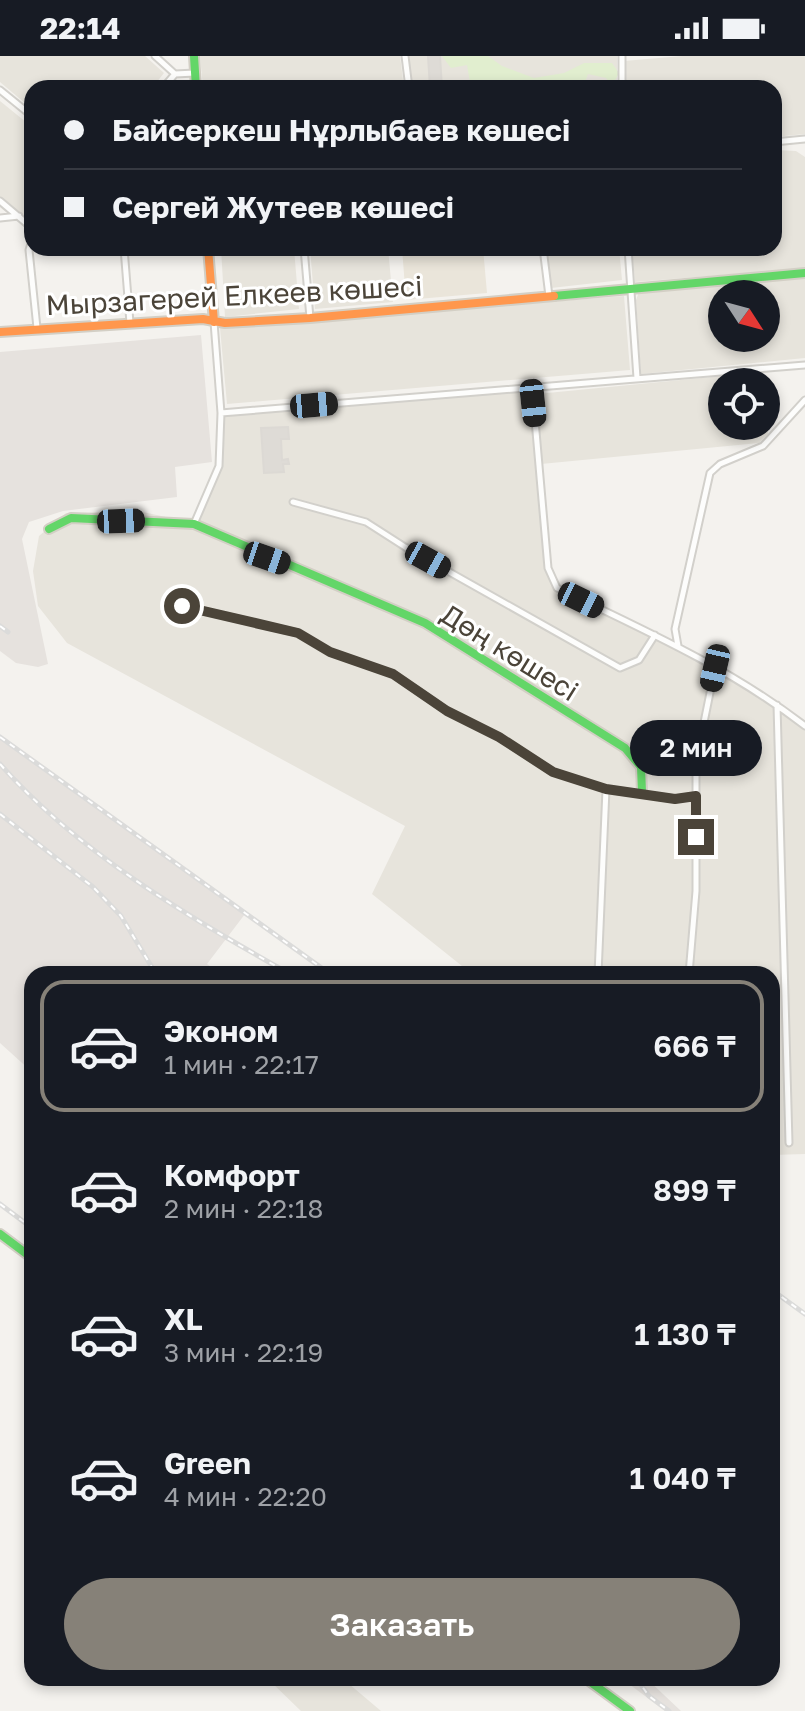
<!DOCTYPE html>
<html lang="ru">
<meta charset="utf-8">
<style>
body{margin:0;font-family:"Golos Text",sans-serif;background:#242831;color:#f1f3f6;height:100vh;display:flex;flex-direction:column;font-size:30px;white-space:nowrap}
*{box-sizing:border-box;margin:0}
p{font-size:26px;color:#9ea1a6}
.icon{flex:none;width:44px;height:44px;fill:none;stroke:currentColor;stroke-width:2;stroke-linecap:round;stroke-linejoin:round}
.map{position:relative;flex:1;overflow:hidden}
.sheet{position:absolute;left:24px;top:910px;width:756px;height:720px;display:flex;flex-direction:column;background:#171b24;border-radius:24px;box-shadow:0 4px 12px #0003}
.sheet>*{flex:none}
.banner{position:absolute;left:24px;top:24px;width:758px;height:176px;border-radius:24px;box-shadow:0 4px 12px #0003;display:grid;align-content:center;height:176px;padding:0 40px;background:#171b24}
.needle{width:52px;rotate:126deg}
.buttons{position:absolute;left:708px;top:224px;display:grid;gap:16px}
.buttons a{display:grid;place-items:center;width:72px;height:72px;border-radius:50%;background:#171b24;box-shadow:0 4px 12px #0003;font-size:40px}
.end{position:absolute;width:36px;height:36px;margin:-18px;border:10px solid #4b4439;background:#fff;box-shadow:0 0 0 4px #fff}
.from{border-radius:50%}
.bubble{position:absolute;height:56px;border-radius:28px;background:#171b24;box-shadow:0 4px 12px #0003;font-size:26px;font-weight:600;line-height:56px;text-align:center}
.car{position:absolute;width:24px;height:48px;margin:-24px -12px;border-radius:10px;box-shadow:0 0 6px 2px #0007;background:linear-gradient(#222 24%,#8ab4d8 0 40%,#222 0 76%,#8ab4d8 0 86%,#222 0)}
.banner b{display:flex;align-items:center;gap:28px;height:76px;font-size:30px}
.banner b+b{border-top:2px solid #363941}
.banner i{width:20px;height:20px;background:#f1f3f6}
ul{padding:14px 0 0;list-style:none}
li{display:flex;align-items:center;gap:24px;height:132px;margin:0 16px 12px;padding:0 24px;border:4px solid transparent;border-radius:24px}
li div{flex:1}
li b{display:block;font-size:30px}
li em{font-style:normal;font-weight:600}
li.selected{border-color:#868178}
li>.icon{width:72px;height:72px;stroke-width:1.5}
.action{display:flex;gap:16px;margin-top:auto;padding:16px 40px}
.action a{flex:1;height:92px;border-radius:48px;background:#868178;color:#fff;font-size:32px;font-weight:600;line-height:92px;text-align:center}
.status{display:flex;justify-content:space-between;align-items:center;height:56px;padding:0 40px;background:#171b24;direction:ltr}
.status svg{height:22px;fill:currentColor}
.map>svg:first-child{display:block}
.residential{fill:#e7e4dc;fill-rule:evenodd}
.industrial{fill:#e6e2de}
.education{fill:#eae5da}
.green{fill:#e1eecf}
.building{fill:#dedbd6;stroke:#dcd9d4;stroke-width:2}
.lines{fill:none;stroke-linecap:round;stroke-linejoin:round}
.street-casing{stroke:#d2d0cb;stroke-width:9}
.fast-casing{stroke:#d3cfc5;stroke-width:12}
.slow-casing{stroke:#d3cfc5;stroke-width:12}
.street{stroke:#fdfdfc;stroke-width:5}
.fast{stroke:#63d668;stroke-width:8}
.slow{stroke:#ff974d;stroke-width:8}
.rail-casing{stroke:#dbdbda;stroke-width:5}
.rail{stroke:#fff;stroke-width:2;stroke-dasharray:6;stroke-linecap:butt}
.route{stroke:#4b4439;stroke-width:10}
.labels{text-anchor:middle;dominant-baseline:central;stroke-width:6;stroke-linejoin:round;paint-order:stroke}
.street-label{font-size:28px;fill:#4b4439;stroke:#fff}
</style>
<div class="status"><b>22:14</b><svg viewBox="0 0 49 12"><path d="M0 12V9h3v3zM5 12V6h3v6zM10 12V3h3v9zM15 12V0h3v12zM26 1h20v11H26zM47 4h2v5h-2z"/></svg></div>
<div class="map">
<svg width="805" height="1655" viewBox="0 0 805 1655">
<rect width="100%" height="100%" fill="#f4f2ee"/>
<path class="residential" d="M 0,0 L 145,0 L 164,17 L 152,32 L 32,32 L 32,53 L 0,26 Z
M 200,0 L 400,0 L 404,32 L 203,32 Z
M 409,0 L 617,0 L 617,32 L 412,32 Z
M 682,0 L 805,0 L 805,78 L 774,81 L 774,32 L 625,32 L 624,5 Z
M 0,45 L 32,71 L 32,169 L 0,142 Z
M 774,94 L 796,95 L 805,101 L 805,212 L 635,226 L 632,192 L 774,192 Z
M 221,192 L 294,192 L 299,253 L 225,261 Z
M 310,192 L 388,192 L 393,246 L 315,253 Z
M 547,192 L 619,192 L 622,224 L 551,232 Z
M 805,221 L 805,302 L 641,318 L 636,244 L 639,236 ZM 722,238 L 766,238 L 766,282 L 722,282 Z
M 624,240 L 630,314 L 227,348 L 220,272 Z
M 763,316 L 764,326 L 722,326 L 722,370 L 766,370 L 766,353 L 768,378 L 759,387 L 541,408 L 537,338 Z
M 532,330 L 548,512 L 557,532 L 715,612 L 805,670 L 805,1098 L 772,1099 L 772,918 L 472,918 L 372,838 L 405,770 L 67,587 L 38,550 L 33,515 L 39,480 L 66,457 L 138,455 L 194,467 L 219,410 L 221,357 Z
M 273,1622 L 342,1622 L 381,1655 L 301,1655 L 270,1625 Z"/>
<path class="industrial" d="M 201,279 L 212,406 L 175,411 L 177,441 L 63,455 L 29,466 L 22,483 L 48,608 L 38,611 L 16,607 L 0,595 L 0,296 Z
M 0,683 L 245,858 L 207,908 L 222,918 L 32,918 L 32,1016 L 0,987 Z
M 621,1622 L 646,1622 L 681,1655 L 665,1655 Z"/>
<path class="education" d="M 402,192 L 483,192 L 487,237 L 406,244 Z"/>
<path class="green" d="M 442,0 L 488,0 L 502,10 L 534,22 L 564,17 L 584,7 L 612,7 L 619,17 L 612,30 L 606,22 L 588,18 L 584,29 L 577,32 L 471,32 L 467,9 L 451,12 Z"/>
<path class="building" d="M 428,0 L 440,0 L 442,32 L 430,32 Z
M 288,371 L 289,383 L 281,383 L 282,404 L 288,403 L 289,408 L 283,408 L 284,416 L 264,417 L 261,372 Z"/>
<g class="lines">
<g class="street-casing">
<path id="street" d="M 155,0 L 175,18 L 195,17
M 405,0 L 409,32
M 163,32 L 175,18
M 622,32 L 622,0
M 0,34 L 32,60
M 774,86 L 805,83
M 0,145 L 32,172
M 0,162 L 19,160
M 32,184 L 29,194 L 37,272
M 124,192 L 130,267
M 304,192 L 310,262
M 543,192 L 549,240
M 628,192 L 637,322
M 532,330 L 548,512 L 557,532 C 642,573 730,612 805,670
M 221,357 L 805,309
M 293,446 L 366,466 L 405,491 L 620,612 L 639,604 L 655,579
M 194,468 L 219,410 L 221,357 L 214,266
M 182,550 L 298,577 L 330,596 L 393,618 L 447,655 L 499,681 L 553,716 L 606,733 L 675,743 L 696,740
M 678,590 L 675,573 L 710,417 L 720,408 L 763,390 L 805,344
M 777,649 L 789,1087
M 598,918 L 606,733
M 689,918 L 696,835 L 696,706 L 715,612"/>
</g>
<g class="fast-casing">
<path id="fast" d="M 194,0 L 196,32
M 554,240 L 805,217
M 49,473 L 71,462 L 194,468 L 425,567 L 625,692 L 641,711 L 642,736
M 0,1178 L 32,1202
M 585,1622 L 630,1655"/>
</g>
<g class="slow-casing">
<path id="slow" d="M 208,192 L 214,266
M 0,276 L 203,263 L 225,267 L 310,262 L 554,240"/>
</g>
<use href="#street" class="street"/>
<use href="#fast" class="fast"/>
<use href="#slow" class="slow"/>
<g class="rail-casing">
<path id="rail" d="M 0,570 L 8,576
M 0,681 L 330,918
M 0,708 C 76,795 190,862 290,918
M 0,758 L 93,831 L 121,860 L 156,918
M 0,1148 L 32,1172
M 772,1234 L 805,1258
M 636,1622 L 649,1640 L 669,1655"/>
</g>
<use href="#rail" class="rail"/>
</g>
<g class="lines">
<path class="route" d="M 182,550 L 298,577 L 330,596 L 393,618 L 447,655 L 499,681 L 553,716 L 606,733 L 675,743 L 696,740 L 696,781"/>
</g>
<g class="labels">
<g class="street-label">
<text transform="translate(234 239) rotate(-3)">Мырзагерей Елкеев көшесі</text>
<text transform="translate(510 596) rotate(32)">Дөң көшесі</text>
</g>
</g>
</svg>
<div class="buttons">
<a><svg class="needle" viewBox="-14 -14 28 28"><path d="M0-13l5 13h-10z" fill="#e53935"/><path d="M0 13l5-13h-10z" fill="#9ea1a6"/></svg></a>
<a><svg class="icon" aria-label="locate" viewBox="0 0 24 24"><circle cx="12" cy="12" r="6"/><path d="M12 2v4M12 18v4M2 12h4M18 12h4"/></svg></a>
</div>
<i class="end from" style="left:182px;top:550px"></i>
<i class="end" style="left:696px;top:781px"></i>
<div class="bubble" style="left:630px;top:664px;width:132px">2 мин</div>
<i class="car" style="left:533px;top:347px;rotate:174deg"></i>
<i class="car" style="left:314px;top:349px;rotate:85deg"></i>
<i class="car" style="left:121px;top:465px;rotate:88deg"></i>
<i class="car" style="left:267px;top:502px;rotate:109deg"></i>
<i class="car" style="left:428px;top:504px;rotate:119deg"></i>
<i class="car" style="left:581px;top:544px;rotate:116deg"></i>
<i class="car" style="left:715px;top:612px;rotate:193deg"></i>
<div class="banner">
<b><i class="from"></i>Байсеркеш Нұрлыбаев көшесі</b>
<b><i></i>Сергей Жутеев көшесі</b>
</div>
<section class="sheet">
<ul>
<li class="selected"><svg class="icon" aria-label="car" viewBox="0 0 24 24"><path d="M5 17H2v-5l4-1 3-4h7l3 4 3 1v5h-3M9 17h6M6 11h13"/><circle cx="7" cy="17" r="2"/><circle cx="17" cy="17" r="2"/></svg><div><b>Эконом</b><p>1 мин · 22:17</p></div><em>666 ₸</em></li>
<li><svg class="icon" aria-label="car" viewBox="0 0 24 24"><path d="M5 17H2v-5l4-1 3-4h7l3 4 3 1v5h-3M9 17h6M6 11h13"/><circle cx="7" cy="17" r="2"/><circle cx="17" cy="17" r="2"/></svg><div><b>Комфорт</b><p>2 мин · 22:18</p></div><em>899 ₸</em></li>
<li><svg class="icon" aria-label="car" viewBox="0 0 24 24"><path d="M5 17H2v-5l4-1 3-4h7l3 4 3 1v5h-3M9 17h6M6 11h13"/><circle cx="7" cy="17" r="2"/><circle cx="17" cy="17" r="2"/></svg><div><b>XL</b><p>3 мин · 22:19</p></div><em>1 130 ₸</em></li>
<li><svg class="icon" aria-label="car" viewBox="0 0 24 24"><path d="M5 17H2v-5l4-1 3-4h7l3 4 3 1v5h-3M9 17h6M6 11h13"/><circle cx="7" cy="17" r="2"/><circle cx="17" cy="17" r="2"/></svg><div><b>Green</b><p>4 мин · 22:20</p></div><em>1 040 ₸</em></li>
</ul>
<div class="action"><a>Заказать</a></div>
</section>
</div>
